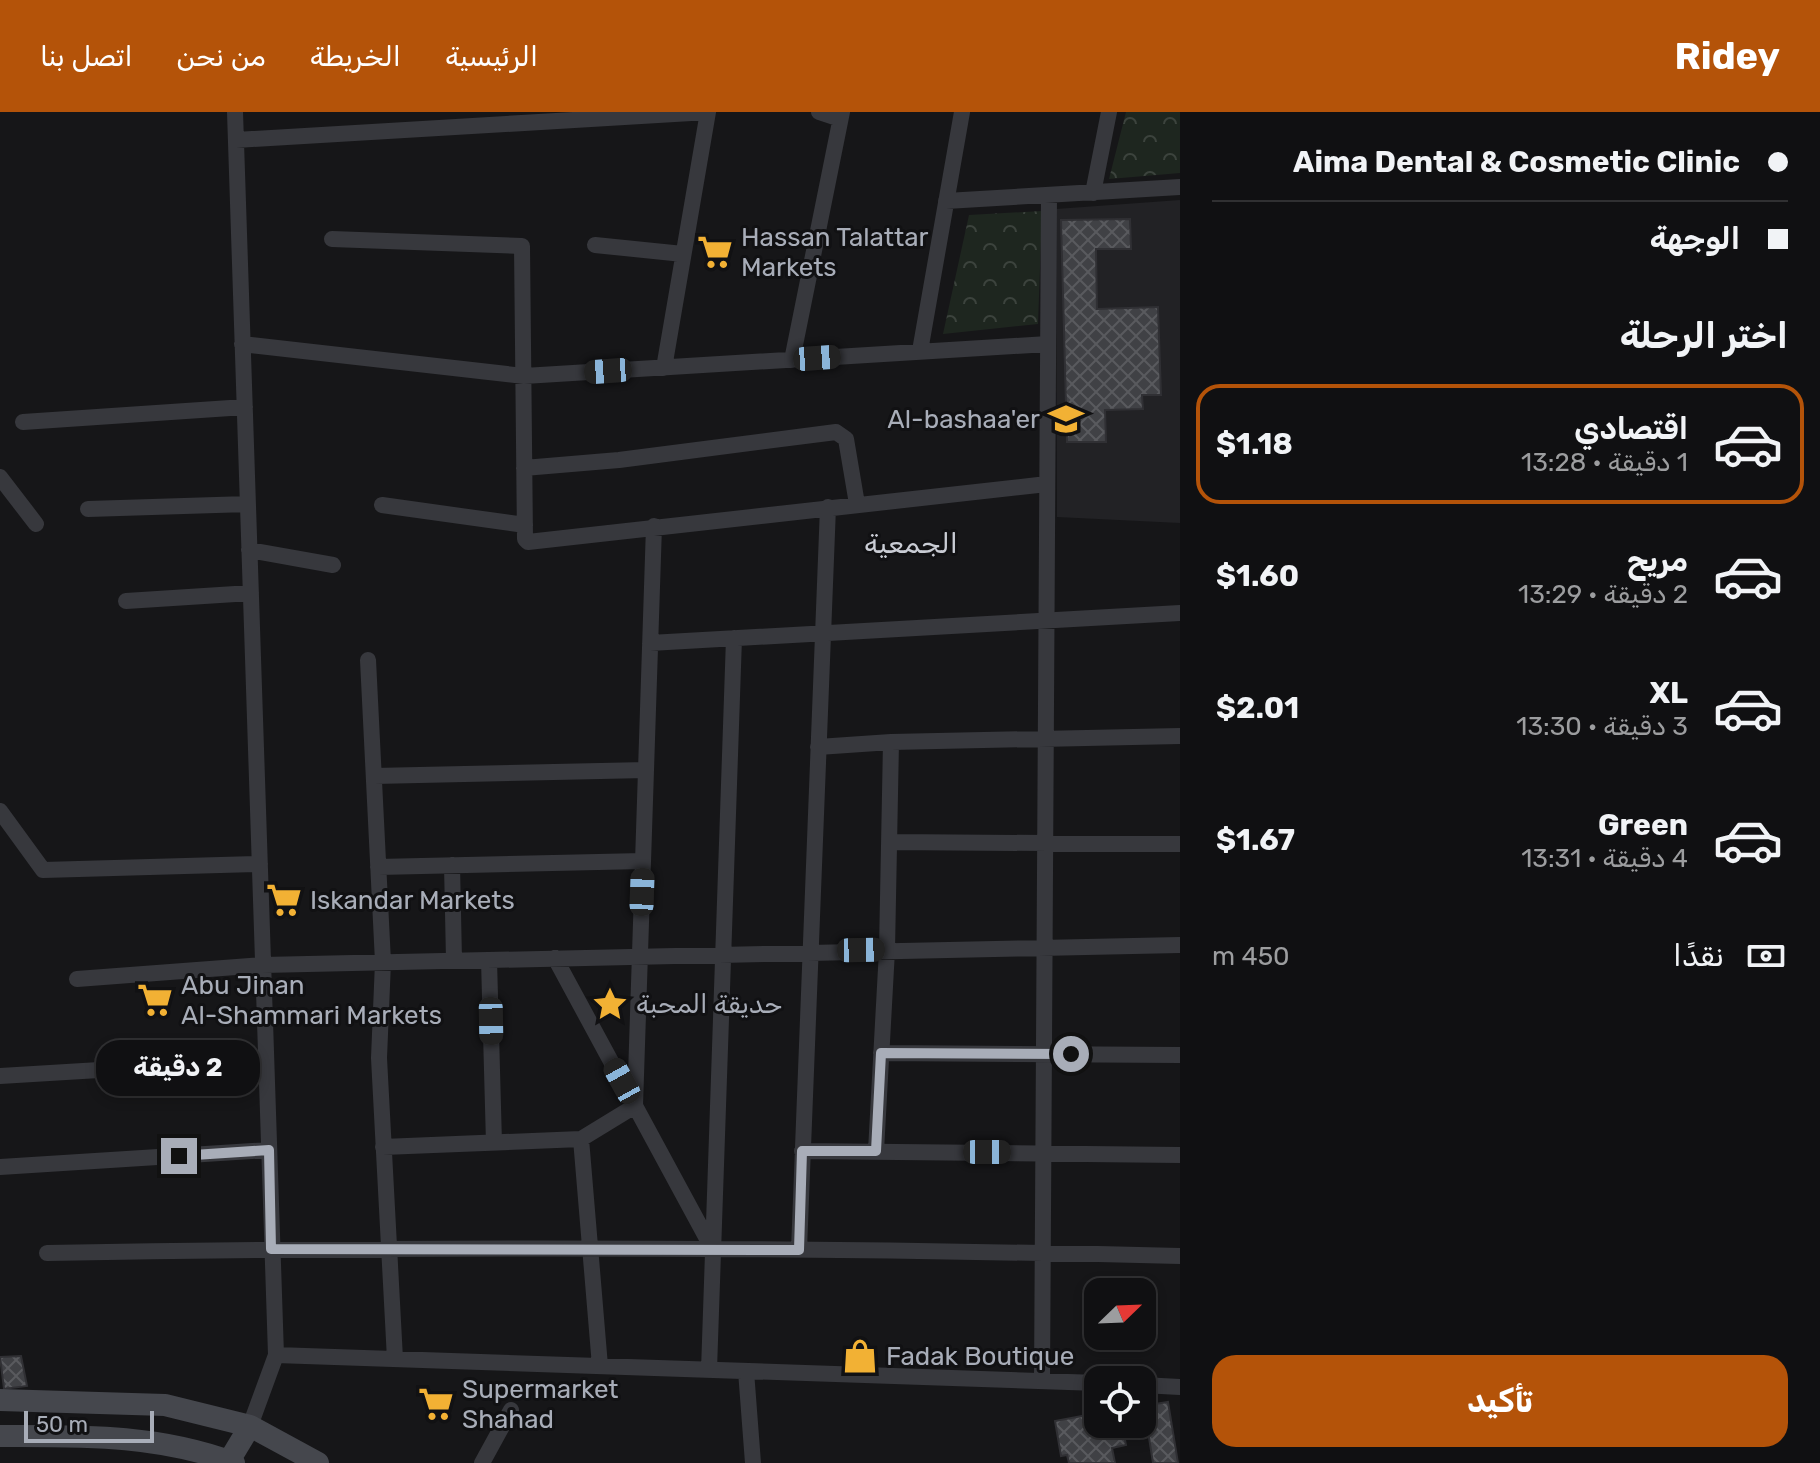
<!DOCTYPE html>
<html lang="ar">
<meta charset="utf-8">
<style>
body{margin:0;font-family:Rubik,"Noto Sans Arabic",sans-serif;background:#19191b;color:#f1f3f6;direction:rtl;height:100vh;display:flex;flex-direction:column;font-size:30px;white-space:nowrap}
*{box-sizing:border-box;margin:0}
p{font-size:26px;color:#9c9d9f}
.icon{flex:none;width:44px;height:44px;fill:none;stroke:currentColor;stroke-width:2;stroke-linecap:round;stroke-linejoin:round}
.map{position:relative;flex:1;overflow:hidden;direction:ltr}
.drawer{display:flex;flex-direction:column;background:#101012;width:640px}
.drawer>*{flex:none}
.banner{display:grid;align-content:center;height:176px;padding:0 32px;background:#101012}
.needle{width:52px;rotate:67deg}
.tools{position:absolute;left:1084px;top:1166px;display:grid;gap:16px}
.tools a{display:grid;place-items:center;width:72px;height:72px;border-radius:16px;background:#101012;box-shadow:0 4px 12px #0003,0 0 0 2px #303032;font-size:40px}
.scale{position:absolute;left:24px;bottom:20px;width:130px;box-sizing:border-box;padding-left:8px;border:4px solid #a8adb8;border-top:0;font-size:22px;line-height:28px;white-space:nowrap;color:#a8adb8;-webkit-text-stroke:6px #111113;paint-order:stroke}
.end{position:absolute;width:36px;height:36px;margin:-18px;border:10px solid #a8adb8;background:#111;box-shadow:0 0 0 4px #111}
.from{border-radius:50%}
.bubble{position:absolute;height:56px;border-radius:24px;background:#101012;box-shadow:0 4px 12px #0003,0 0 0 2px #303032;font-size:26px;font-weight:700;line-height:56px;text-align:center;direction:rtl}
.car{position:absolute;width:24px;height:48px;margin:-24px -12px;border-radius:10px;box-shadow:0 0 6px 2px #0007;background:linear-gradient(#222 24%,#8ab4d8 0 40%,#222 0 76%,#8ab4d8 0 86%,#222 0)}
.banner b{display:flex;align-items:center;gap:28px;height:76px;font-size:30px}
.banner b+b{border-top:2px solid #303032}
.banner i{width:20px;height:20px;background:#f1f3f6}
ul{padding:0;list-style:none}
li{display:flex;align-items:center;gap:24px;height:120px;margin:0 16px 12px;padding:0 16px;border:4px solid transparent;border-radius:24px}
li div{flex:1}
li b{display:block;font-size:30px}
li em{font-style:normal;font-weight:700}
li.selected{border-color:#b45309}
li>.icon{width:72px;height:72px;stroke-width:1.5}
h2{padding:0 32px;font-size:36px;line-height:96px}
.pay{display:flex;align-items:center;gap:20px;height:88px;padding:0 32px;font-size:30px}
.pay p{margin-inline-start:auto}
.cta{display:flex;gap:16px;margin-top:auto;padding:16px 32px}
.cta a{flex:1;height:92px;border-radius:24px;background:#b45309;color:#fff;font-size:32px;font-weight:700;line-height:92px;text-align:center}
header{display:flex;align-items:center;gap:48px;box-sizing:border-box;height:112px;padding:0 40px;background:#b45309;color:#fff}
header strong{font-size:38px}
nav{display:flex;gap:44px;margin-inline-start:auto;font-size:28px}
main{display:flex;flex:1;min-height:0}
.map>svg:first-child{display:block}
.built{fill:#222225}
.park{fill:url(#park-crowns)}
.building{fill:url(#building-cross-hatch);stroke:#303034;stroke-width:2}
.lines{fill:none;stroke-linecap:round;stroke-linejoin:round}
.minor{stroke:#37383d;stroke-width:16}
.secondary{stroke:#45474d;stroke-width:22}
.route{stroke:#a8adb8;stroke-width:10}
.labels{text-anchor:middle;dominant-baseline:central;stroke-width:6;stroke-linejoin:round;paint-order:stroke}
.poi-label{font-size:26px;fill:#a8adb8;stroke:#111113;text-anchor:start}
.neighbourhood-label{font-size:28px;fill:#c9ccd4;stroke:#111113}
</style>
<header>
<strong>Ridey</strong>
<nav><a>الرئيسية</a><a>الخريطة</a><a>من نحن</a><a>اتصل بنا</a></nav>
</header>
<main>
<section class="drawer">
<div class="banner">
<b><i class="from"></i>Aima Dental &amp; Cosmetic Clinic</b>
<b><i></i>الوجهة</b>
</div>
<h2>اختر الرحلة</h2>
<ul>
<li class="selected"><svg class="icon" aria-label="car" viewBox="0 0 24 24"><path d="M5 17H2v-5l4-1 3-4h7l3 4 3 1v5h-3M9 17h6M6 11h13"/><circle cx="7" cy="17" r="2"/><circle cx="17" cy="17" r="2"/></svg><div><b>اقتصادي</b><p>1 دقيقة · 13:28</p></div><em>$1.18</em></li>
<li><svg class="icon" aria-label="car" viewBox="0 0 24 24"><path d="M5 17H2v-5l4-1 3-4h7l3 4 3 1v5h-3M9 17h6M6 11h13"/><circle cx="7" cy="17" r="2"/><circle cx="17" cy="17" r="2"/></svg><div><b>مريح</b><p>2 دقيقة · 13:29</p></div><em>$1.60</em></li>
<li><svg class="icon" aria-label="car" viewBox="0 0 24 24"><path d="M5 17H2v-5l4-1 3-4h7l3 4 3 1v5h-3M9 17h6M6 11h13"/><circle cx="7" cy="17" r="2"/><circle cx="17" cy="17" r="2"/></svg><div><b>XL</b><p>3 دقيقة · 13:30</p></div><em>$2.01</em></li>
<li><svg class="icon" aria-label="car" viewBox="0 0 24 24"><path d="M5 17H2v-5l4-1 3-4h7l3 4 3 1v5h-3M9 17h6M6 11h13"/><circle cx="7" cy="17" r="2"/><circle cx="17" cy="17" r="2"/></svg><div><b>Green</b><p>4 دقيقة · 13:31</p></div><em>$1.67</em></li>
</ul>
<div class="pay"><svg class="icon" aria-label="cash" viewBox="0 0 24 24"><path d="M3 7h18v10H3z"/><circle cx="12" cy="12" r="2"/></svg>نقدًا<p>450 m</p></div>
<div class="cta"><a>تأكيد</a></div>
</section>
<div class="map">
<svg width="1180" height="1351" viewBox="0 0 1180 1351">
<defs>
<pattern id="park-crowns" width="20" height="18" patternUnits="userSpaceOnUse" patternTransform="scale(2)"><rect width="20" height="18" fill="#1e261f"/><path d="M2 6a3 3 0 1 1 6 0M12 15a3 3 0 1 1 6 0" fill="none" stroke="#3c433d"/></pattern>
<pattern id="building-cross-hatch" width="8" height="8" patternUnits="userSpaceOnUse" patternTransform="scale(2)"><rect width="8" height="8" fill="#404145"/><path d="M0 0l8 8M0 8l8-8" fill="none" stroke="#595a5e"/></pattern>
</defs>
<rect width="100%" height="100%" fill="#161618"/>
<path class="built" d="M 1180,88 L 1180,411 L 1057,405 L 1056,97 Z"/>
<path class="park" d="M 1126,0 L 1180,0 L 1180,61 L 1109,67 Z
M 1042,99 L 1038,212 L 943,222 L 969,103 Z"/>
<path class="building" d="M 1130,107 L 1131,137 L 1096,137 L 1097,197 L 1158,195 L 1161,283 L 1142,283 L 1143,297 L 1105,298 L 1106,330 L 1067,330 L 1061,108 Z
M 21,1244 L 27,1274 L 4,1277 L 0,1245 Z
M 1168,1290 L 1178,1351 L 1153,1351 L 1147,1313 L 1126,1316 L 1125,1312 L 1142,1312 L 1142,1294 Z
M 1098,1301 L 1098,1312 L 1122,1312 L 1126,1333 L 1112,1336 L 1115,1351 L 1069,1351 L 1067,1343 L 1061,1344 L 1055,1309 Z"/>
<g class="lines">
<path class="minor" d="M 235,0 L 276,1243 L 250,1314
M 819,0 L 840,7
M 236,28 L 708,0 L 664,256
M 1093,81 L 1109,0
M 946,89 L 1180,75
M 332,127 L 522,134 L 525,427 L 528,430 L 1047,372
M 595,133 L 683,142
M 242,232 L 524,264 L 1048,232
M 920,239 L 962,0
M 792,248 L 842,0
M 23,310 L 245,295
M 524,356 L 619,348 L 836,320 L 846,327 L 857,392
M 0,365 L 36,412
M 382,393 L 525,413
M 88,397 L 248,392
M 249,438 L 333,453
M 126,489 L 251,481
M 650,531 L 1180,501
M 368,548 L 383,850 L 379,946 L 395,1247
M 891,630 L 1180,624
M 818,635 L 891,630 L 887,838 L 876,1039
M 374,664 L 646,658
M 0,699 L 43,758 L 260,752
M 890,730 L 1180,732
M 452,753 L 454,848
M 378,755 L 643,749
M 555,846 L 712,1136
M 489,848 L 494,1031
M 77,867 L 263,853 L 1180,833
M 881,941 L 1180,943
M 0,964 L 266,948
M 581,1027 L 600,1254
M 383,1035 L 581,1027 L 635,994 L 654,414
M 802,1039 L 1180,1043
M 0,1055 L 269,1038
M 799,1138 L 828,395
M 47,1141 C 424,1134 802,1135 1180,1144
M 276,1243 L 1098,1271
M 709,1258 L 734,526
M 746,1259 L 753,1351
M 1042,1269 L 1049,85
M 1142,1273 L 1180,1275
M 482,1351 L 511,1298"/>
<path class="secondary" d="M 0,1288 L 165,1293 L 250,1314 L 318,1351
M 0,1324 C 81,1324 157,1322 234,1351
M 229,1349 L 250,1314"/>
</g>
<g class="lines">
<path class="route" d="M 179,1044 L 269,1038 L 271,1137 L 799,1138 L 802,1039 L 876,1039 L 881,941 L 1071,942"/>
</g>
<defs>
<g id="supermarket-bare" transform="scale(2.76)"><path d="M-6-5.5h2.5l.6 2H6L4.5 2H-2.5L-4.4-4H-6ZM-1.5 3.2a1.3 1.3 0 1 0 .1 0ZM3 3.2a1.3 1.3 0 1 0 .1 0Z" fill="#f2b134" stroke="#111113" stroke-width="2.5" paint-order="stroke"/></g>
<g id="school-bare" transform="scale(2.76)"><path d="M0-5L7-2L0 1L-7-2ZM-4 1L0 2.5L4 1V4Q0 6-4 4Z" fill="#f2b134" stroke="#111113" stroke-width="2.5" paint-order="stroke"/></g>
<g id="sight-bare" transform="scale(2.76)"><path d="M0-6L1.8-2.2L6-1.7L2.9 1.2L3.7 5.4L0 3.3L-3.7 5.4L-2.9 1.2L-6-1.7L-1.8-2.2Z" fill="#f2b134" stroke="#111113" stroke-width="2.5" paint-order="stroke"/></g>
<g id="shop-bare" transform="scale(2.76)"><path d="M-5-2.5h2.3a2.7 3.5 0 0 1 5.4 0H5L5.5 6h-11ZM-1.5-2.5h3a1.5 2.3 0 0 0-3 0Z" fill="#f2b134" stroke="#111113" stroke-width="2.5" paint-order="stroke"/></g>
</defs>
<g fill-rule="evenodd">
<use href="#supermarket-bare" x="715" y="140"/>
<use href="#school-bare" x="1066" y="307"/>
<use href="#supermarket-bare" x="284" y="788"/>
<use href="#supermarket-bare" x="155" y="888"/>
<use href="#sight-bare" x="610" y="892"/>
<use href="#shop-bare" x="860" y="1244"/>
<use href="#supermarket-bare" x="436" y="1292"/>
</g>
<g class="labels">
<g class="poi-label">
<text x="741" y="125">Hassan Talattar<tspan x="741" dy="30">Markets</tspan></text>
<text x="1040" y="307" text-anchor="end">Al-bashaa'er</text>
<text x="310" y="788">Iskandar Markets</text>
<text x="181" y="873">Abu Jinan<tspan x="181" dy="30">Al-Shammari Markets</tspan></text>
<text x="636" y="892">حديقة المحبة</text>
<text x="886" y="1244">Fadak Boutique</text>
<text x="462" y="1277">Supermarket<tspan x="462" dy="30">Shahad</tspan></text>
</g>
<g class="neighbourhood-label">
<text x="911" y="431">الجمعية</text>
</g>
</g>
</svg>
<div class="tools">
<a><svg class="needle" viewBox="-14 -14 28 28"><path d="M0-13l5 13h-10z" fill="#e53935"/><path d="M0 13l5-13h-10z" fill="#9c9d9f"/></svg></a>
<a><svg class="icon" aria-label="locate" viewBox="0 0 24 24"><circle cx="12" cy="12" r="6"/><path d="M12 2v4M12 18v4M2 12h4M18 12h4"/></svg></a>
</div>
<div class="scale">50 m</div>
<i class="end from" style="left:1071px;top:942px"></i>
<i class="end" style="left:179px;top:1044px"></i>
<div class="bubble" style="left:96px;top:928px;width:164px">2 دقيقة</div>
<i class="car" style="left:817px;top:246px;rotate:86deg"></i>
<i class="car" style="left:608px;top:259px;rotate:266deg"></i>
<i class="car" style="left:642px;top:780px;rotate:2deg"></i>
<i class="car" style="left:861px;top:838px;rotate:89deg"></i>
<i class="car" style="left:491px;top:909px;rotate:179deg"></i>
<i class="car" style="left:622px;top:969px;rotate:331deg"></i>
<i class="car" style="left:987px;top:1040px;rotate:90deg"></i>
</div>
</main>
